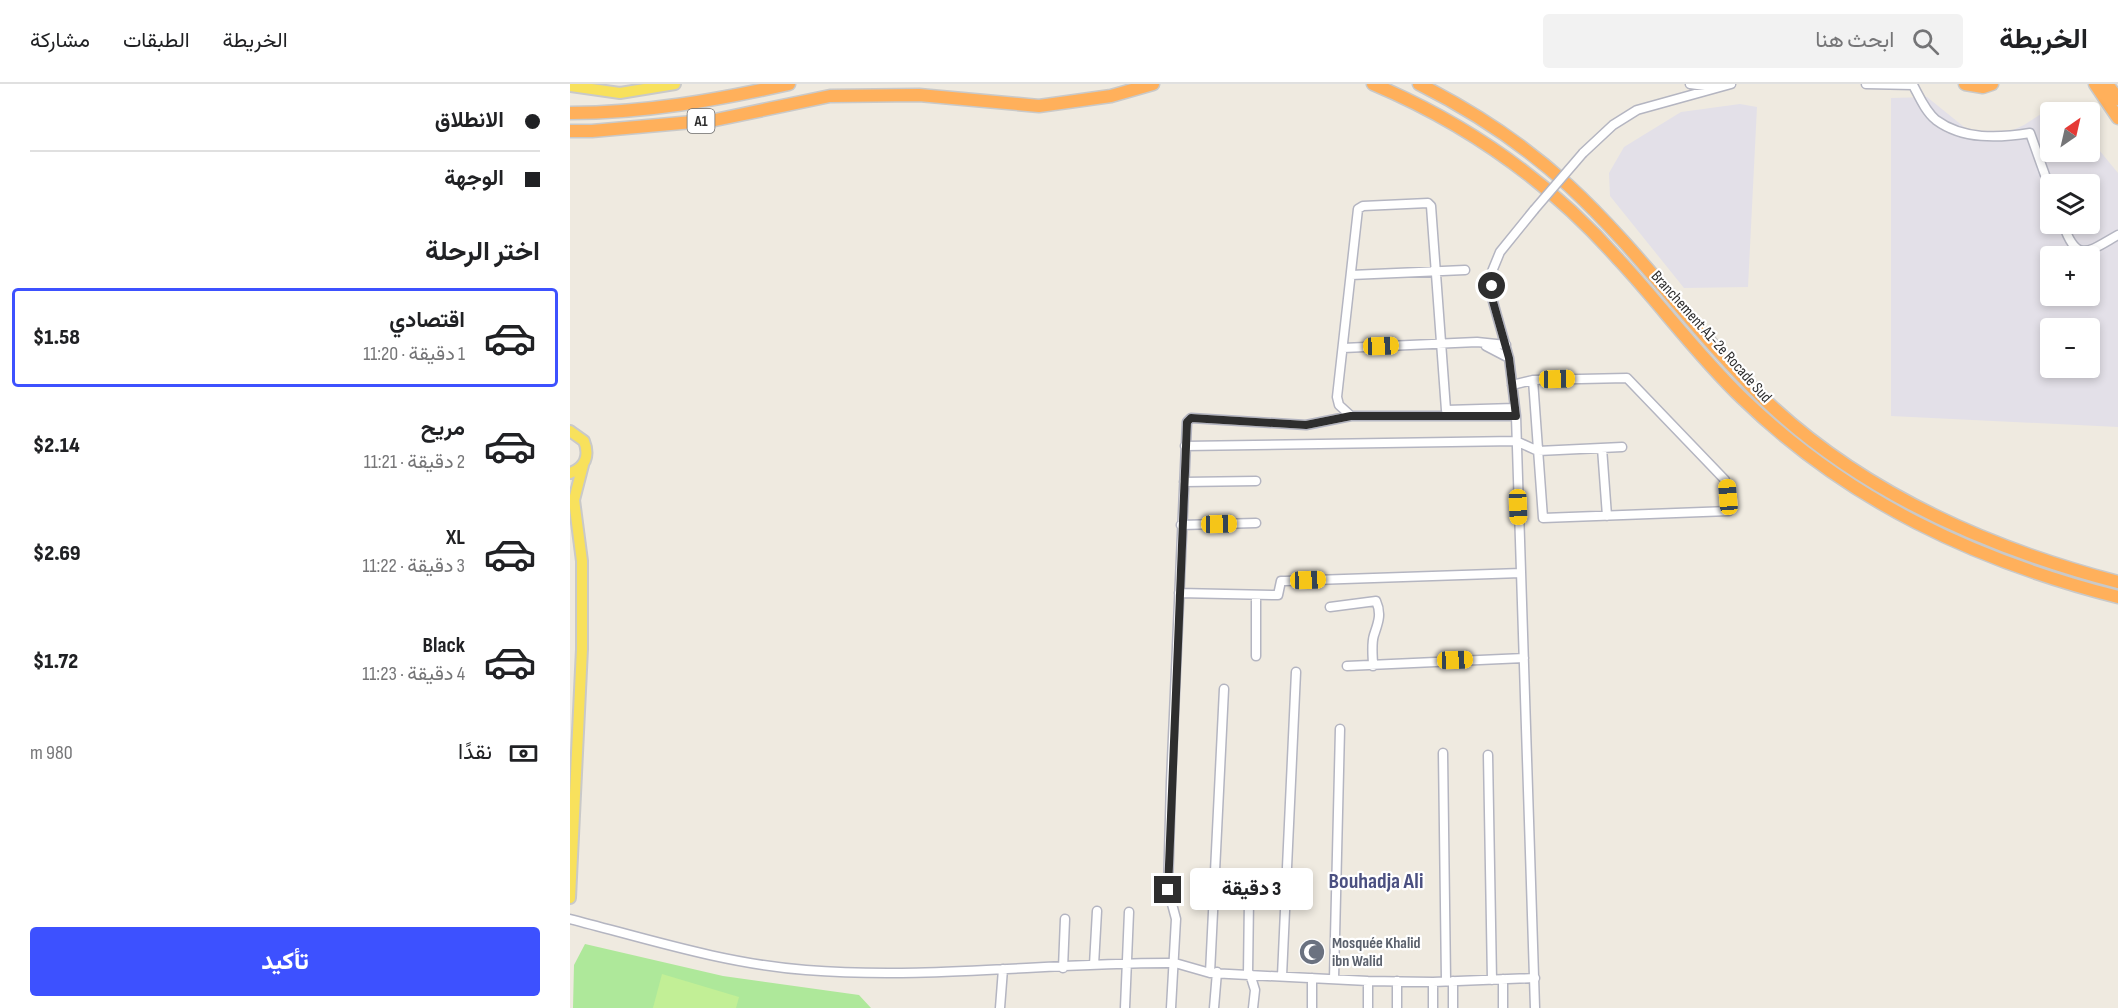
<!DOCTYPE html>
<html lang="ar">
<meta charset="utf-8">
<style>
body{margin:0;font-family:"Sofia Sans Condensed",Vazirmatn,sans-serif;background:#f2f2f2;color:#202124;direction:rtl;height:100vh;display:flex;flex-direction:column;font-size:22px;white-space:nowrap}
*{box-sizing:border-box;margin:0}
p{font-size:20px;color:#757577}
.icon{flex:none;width:33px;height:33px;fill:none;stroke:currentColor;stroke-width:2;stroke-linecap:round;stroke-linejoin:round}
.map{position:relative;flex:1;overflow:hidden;direction:ltr}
.drawer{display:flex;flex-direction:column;background:#fff;width:570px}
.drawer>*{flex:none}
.top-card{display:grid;align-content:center;height:132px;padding:0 30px;background:#fff}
.needle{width:39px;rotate:34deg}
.controls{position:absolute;left:1470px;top:18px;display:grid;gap:12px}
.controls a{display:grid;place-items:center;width:60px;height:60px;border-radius:6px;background:#fff;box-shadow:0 3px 9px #0003;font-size:30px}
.end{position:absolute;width:27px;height:27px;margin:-14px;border:8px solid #2e2e2e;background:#fff;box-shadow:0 0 0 3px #fff}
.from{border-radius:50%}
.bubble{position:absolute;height:42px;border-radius:6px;background:#fff;box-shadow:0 3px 9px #0003;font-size:20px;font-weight:800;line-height:42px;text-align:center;direction:rtl}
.car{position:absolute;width:18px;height:36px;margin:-18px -9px;border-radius:8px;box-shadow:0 0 4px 2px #0007;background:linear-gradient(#f5c518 24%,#345 0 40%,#f5c518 0 76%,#345 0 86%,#f5c518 0)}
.top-card b{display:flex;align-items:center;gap:21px;height:57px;font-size:22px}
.top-card b+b{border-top:2px solid #e0e0e0}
.top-card i{width:15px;height:15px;background:#202124}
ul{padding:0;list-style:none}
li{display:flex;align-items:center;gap:18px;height:99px;margin:0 12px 9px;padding:0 18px;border:3px solid transparent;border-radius:6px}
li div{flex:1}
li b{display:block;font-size:22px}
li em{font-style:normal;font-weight:800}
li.on{border-color:#3d51ff}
li>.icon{width:54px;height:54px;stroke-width:1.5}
h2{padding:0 30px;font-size:27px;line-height:72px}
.pay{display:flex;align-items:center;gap:15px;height:66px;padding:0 30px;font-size:22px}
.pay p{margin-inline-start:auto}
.cta{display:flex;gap:12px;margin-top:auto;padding:12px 30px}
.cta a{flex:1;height:69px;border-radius:6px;background:#3d51ff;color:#fff;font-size:24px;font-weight:800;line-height:69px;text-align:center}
header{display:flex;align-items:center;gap:36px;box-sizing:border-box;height:84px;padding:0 30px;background:#fff;border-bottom:2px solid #e0e0e0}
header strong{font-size:28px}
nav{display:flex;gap:33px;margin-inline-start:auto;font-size:21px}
.search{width:420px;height:54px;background:#f2f2f2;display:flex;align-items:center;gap:15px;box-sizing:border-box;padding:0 21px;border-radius:6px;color:#757577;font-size:22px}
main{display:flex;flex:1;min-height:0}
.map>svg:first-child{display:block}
.industrial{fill:#e3e0e8;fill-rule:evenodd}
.green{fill:#aee89a}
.pitch{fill:#c2ef96}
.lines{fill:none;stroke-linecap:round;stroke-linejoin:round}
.minor-casing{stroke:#b4b5c1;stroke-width:11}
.major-casing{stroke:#c9c9c9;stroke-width:14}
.highway-casing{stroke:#c9c9c9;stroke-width:15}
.minor{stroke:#fff;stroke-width:8}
.major{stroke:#f8e15c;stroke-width:10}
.highway{stroke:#ffb05b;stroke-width:12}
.minor-bridge-casing{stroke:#b4b5c1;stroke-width:11;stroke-linecap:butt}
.minor-bridge{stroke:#fff;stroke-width:8}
.route{stroke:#2e2e2e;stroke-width:8}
.labels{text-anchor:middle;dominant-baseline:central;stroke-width:4.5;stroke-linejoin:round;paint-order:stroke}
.shield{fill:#fff;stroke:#6d6d6d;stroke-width:1.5}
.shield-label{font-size:15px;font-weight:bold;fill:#2e2e2e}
.street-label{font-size:16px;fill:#2e2e2e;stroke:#fff}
.worship-label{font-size:16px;font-weight:bold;fill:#5b616d;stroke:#fff;text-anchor:start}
.district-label{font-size:22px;font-weight:bold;fill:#4b5081;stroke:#fff}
</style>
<header>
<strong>الخريطة</strong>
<div class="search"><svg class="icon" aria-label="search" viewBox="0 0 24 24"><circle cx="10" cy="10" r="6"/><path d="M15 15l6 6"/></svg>ابحث هنا</div>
<nav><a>الخريطة</a><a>الطبقات</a><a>مشاركة</a></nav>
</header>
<main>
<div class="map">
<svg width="1548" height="924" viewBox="0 0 1548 924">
<rect width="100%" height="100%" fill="#efeae0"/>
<path class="industrial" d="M 1357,13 L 1404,51 L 1428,53 L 1454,41 L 1485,21 L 1495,28 L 1480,28 L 1480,68 L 1520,68 L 1520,55 L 1548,89 L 1548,343 L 1321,332 L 1321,14 ZM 1480,100 L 1520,100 L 1520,140 L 1480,140 ZM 1480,172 L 1520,172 L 1520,212 L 1480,212 ZM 1480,244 L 1520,244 L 1520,284 L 1480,284 Z
M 1170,20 L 1187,23 L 1178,203 L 1114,204 L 1040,112 L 1039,89 L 1054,63 L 1111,28 Z"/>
<path class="green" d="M 15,860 L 153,892 L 289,911 L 301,924 L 3,924 L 4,881 Z"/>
<path class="pitch" d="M 92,890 L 169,913 L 166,924 L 83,924 Z"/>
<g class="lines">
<g class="minor-casing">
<path id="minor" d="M 1120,0 L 1143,3
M 1296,0 L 1343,1 C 1349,12 1355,27 1366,36 C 1393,56 1429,54 1460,49 L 1480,105
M 1013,69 L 1043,41 L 1067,26 L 1161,0
M 964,126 L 930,168 L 921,190 L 922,214 L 939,274 L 946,332 L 965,924
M 1493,140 C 1507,180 1518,168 1548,151
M 781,191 L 895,186
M 916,262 L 939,274
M 773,264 L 907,258 L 936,261
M 942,301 L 963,296 L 1057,294 L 1155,396 L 1159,427 L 973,434 L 963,296
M 781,332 L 769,321 L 767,313 L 788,125 L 793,122 L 858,119 L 861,122 L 876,326 L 945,324
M 615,362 L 946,357 L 968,367 L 1052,363
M 1032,364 L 1037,432
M 614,398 L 686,397
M 611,441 L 686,439
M 609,509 L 705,511 L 708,511 L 711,497 L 715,497 L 951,489
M 760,523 L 806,517 C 812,530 808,539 804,551 C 801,560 803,573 803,582
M 686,572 L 686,512
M 777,582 L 954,574
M 873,669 L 876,896
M 918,671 L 922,896
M 0,835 C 78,855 156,880 236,886 C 359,896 483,878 605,879 L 640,889 L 798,897 L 863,898 L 965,894
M 524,881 L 527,827
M 493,884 L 495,835
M 640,889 L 654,605
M 678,890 L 679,814
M 680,890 L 685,906 L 683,924
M 712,892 L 726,588
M 764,895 L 770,645
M 933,895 L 933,924
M 798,897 L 798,924
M 827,897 L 827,924
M 863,898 L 863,924
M 430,924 L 433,885
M 555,924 L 559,828
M 601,924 L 606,835 L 598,805 L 601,698 L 617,338 L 621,334 L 736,341 L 781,332 L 946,332
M 644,924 L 647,888
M 742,924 L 742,894
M 883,924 L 883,897"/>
</g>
<g class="major-casing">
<path id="major" d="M 0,2 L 50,9 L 105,0
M 0,347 L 14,357 C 20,372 15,384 0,389
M 0,814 L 12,565 L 12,477 L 4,416 L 13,381"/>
</g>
<g class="highway-casing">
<path id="highway" d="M 803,0 C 898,40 980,98 1049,176 C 1091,221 1128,272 1172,314 C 1278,417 1406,477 1548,513
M 849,0 C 903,27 954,61 998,101 C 1070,167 1125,248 1194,315 C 1292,409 1418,464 1548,498
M 1395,0 L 1413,3 L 1422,0
M 1525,0 L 1548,34
M 1537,0 L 1548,15
M 0,29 C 75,29 147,16 219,0
M 0,47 L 22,47 L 145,36 L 260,12 L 349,11 L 469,22 L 541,12 L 583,0"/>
</g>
<use href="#minor" class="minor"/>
<use href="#major" class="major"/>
<use href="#highway" class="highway"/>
<g class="minor-bridge-casing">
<path id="minor-bridge" d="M 964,126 L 1013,69"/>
</g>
<use href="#minor-bridge" class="minor-bridge"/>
</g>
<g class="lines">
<path class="route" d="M 598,806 L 617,338 L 621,334 L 736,341 L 781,332 L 946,332 L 939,274 L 922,214 L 922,202"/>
</g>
<defs>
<g id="mosque-disc" transform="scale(1.35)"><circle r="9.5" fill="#6b7280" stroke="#fff"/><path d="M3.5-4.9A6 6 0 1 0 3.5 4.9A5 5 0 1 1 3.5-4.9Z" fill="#fff"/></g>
</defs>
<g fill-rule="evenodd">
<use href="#mosque-disc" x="742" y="868"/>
</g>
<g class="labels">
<rect class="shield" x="117.5" y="25" width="27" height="24" rx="4.5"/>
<g class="shield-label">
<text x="131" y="37">A1</text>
</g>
<g class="street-label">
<text transform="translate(1141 253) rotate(48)">Branchement A1-2e Rocade Sud</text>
</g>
<g class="worship-label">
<text x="762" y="859">Mosquée Khalid<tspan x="762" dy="18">ibn Walid</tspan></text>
</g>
<g class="district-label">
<text x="806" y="797">Bouhadja Ali</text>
</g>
</g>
</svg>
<div class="controls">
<a><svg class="needle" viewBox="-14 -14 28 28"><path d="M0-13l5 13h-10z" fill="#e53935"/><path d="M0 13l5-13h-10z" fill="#757577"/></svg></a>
<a><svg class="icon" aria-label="layers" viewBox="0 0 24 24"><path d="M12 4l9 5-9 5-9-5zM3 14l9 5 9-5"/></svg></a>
<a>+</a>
<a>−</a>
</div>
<i class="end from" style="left:922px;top:202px"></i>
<i class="end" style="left:598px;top:806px"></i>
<div class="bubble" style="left:620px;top:784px;width:123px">3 دقيقة</div>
<i class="car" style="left:811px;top:262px;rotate:88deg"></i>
<i class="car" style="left:987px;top:295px;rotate:89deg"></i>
<i class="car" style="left:1158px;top:413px;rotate:355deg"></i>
<i class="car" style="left:948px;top:423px;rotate:178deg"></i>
<i class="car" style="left:649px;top:440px;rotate:89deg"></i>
<i class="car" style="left:738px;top:496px;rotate:88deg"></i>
<i class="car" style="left:885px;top:576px;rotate:88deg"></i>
</div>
<section class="drawer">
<div class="top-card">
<b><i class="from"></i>الانطلاق</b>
<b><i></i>الوجهة</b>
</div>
<h2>اختر الرحلة</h2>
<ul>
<li class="on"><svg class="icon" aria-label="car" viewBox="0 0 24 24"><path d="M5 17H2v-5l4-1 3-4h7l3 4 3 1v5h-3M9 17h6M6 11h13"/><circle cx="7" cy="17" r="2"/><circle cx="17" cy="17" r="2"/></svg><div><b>اقتصادي</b><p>1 دقيقة · 11:20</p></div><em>$1.58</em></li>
<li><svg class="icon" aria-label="car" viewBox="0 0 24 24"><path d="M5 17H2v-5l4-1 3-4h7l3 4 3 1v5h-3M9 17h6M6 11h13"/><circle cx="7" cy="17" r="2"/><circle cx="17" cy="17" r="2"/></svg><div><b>مريح</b><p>2 دقيقة · 11:21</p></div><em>$2.14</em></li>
<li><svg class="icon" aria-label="car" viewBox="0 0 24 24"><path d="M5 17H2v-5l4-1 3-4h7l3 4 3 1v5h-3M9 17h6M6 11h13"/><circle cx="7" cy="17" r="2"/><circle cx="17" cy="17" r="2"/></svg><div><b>XL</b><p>3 دقيقة · 11:22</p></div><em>$2.69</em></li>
<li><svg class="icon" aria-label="car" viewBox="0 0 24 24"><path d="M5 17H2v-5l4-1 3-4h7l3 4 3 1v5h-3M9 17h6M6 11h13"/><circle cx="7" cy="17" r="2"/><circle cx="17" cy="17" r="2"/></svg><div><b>Black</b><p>4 دقيقة · 11:23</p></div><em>$1.72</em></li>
</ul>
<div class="pay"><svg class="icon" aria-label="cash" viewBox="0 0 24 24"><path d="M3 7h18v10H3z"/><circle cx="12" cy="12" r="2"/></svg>نقدًا<p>980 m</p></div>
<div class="cta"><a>تأكيد</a></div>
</section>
</main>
